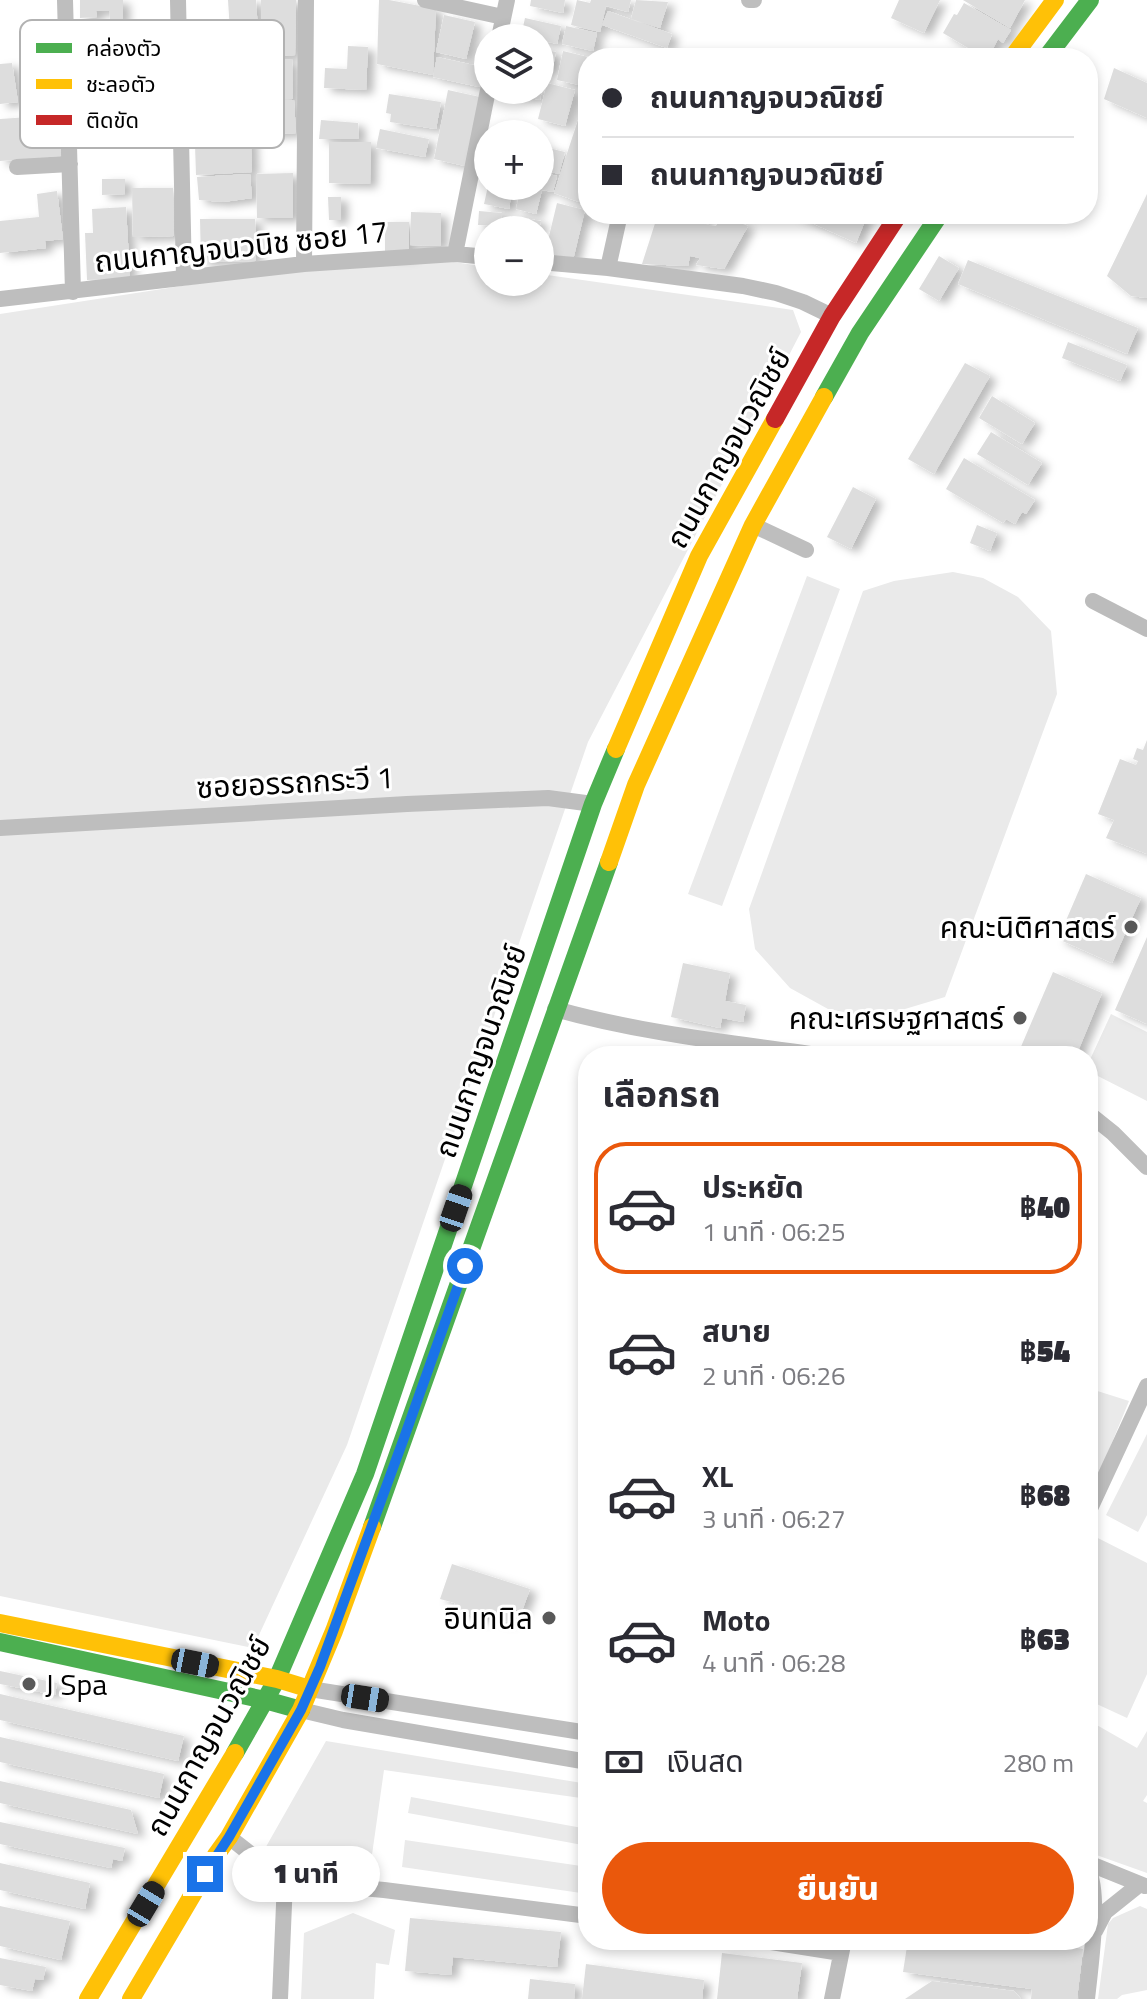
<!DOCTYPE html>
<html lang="th">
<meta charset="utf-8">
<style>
body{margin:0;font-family:"Titillium Web","Noto Sans Thai",sans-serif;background:#f2f2f3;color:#2b2b33;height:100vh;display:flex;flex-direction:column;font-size:30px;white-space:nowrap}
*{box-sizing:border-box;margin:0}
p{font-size:26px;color:#7c7c81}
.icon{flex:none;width:44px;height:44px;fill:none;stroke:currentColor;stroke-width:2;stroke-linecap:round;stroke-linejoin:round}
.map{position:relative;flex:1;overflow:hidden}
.details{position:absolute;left:578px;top:1046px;width:520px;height:904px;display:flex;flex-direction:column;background:#fff;border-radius:32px;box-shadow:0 4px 12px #0003}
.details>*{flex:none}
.guide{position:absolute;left:578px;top:48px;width:520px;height:176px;border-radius:32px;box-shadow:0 4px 12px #0003;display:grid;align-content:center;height:176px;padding:0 24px;background:#fff}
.fabs{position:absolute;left:474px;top:24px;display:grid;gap:16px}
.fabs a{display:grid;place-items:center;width:80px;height:80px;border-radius:50%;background:#fff;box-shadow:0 4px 12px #0003;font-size:40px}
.end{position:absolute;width:36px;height:36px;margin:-18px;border:10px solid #1a73e8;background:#fff;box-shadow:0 0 0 4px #fff}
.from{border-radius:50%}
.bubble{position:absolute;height:56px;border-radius:28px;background:#fff;box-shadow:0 4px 12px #0003;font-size:26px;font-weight:800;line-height:56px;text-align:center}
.car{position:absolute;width:24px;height:48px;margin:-24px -12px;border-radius:10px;box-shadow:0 0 6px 2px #0007;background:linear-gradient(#222 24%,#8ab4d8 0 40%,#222 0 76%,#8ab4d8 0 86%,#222 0)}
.guide b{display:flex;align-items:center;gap:28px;height:76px;font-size:30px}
.guide b+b{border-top:2px solid #e1e1e2}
.guide i{width:20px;height:20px;background:#2b2b33}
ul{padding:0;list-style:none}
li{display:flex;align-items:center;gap:24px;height:132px;margin:0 16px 12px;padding:0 8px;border:4px solid transparent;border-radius:32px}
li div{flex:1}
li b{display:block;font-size:30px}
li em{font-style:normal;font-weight:800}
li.selected{border-color:#ea580c}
li>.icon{width:72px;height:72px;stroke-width:1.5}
h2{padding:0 24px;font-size:36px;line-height:96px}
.pay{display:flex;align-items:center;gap:20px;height:88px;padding:0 24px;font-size:30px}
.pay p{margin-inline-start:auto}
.action{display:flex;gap:16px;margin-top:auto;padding:16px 24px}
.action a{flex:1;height:92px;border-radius:48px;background:#ea580c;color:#fff;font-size:32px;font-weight:800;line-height:92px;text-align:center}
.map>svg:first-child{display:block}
.green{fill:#eaeaea}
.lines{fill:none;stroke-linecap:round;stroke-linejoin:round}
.canal{stroke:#bcbcbc;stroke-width:16}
.building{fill:#ddd;filter:url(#shadow)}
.street{stroke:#bebebe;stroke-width:16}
.fast{stroke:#4caf50;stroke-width:18}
.slow{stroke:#ffc107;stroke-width:18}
.jam{stroke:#c62828;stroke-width:18}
.route{stroke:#1a73e8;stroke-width:10}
.poi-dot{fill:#595959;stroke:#fff;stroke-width:3}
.labels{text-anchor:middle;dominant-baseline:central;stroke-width:6;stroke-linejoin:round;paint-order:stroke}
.street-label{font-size:30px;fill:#000;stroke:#fff}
.poi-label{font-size:30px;fill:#000;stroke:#fff;text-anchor:end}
.key{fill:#fff;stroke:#b2b2b2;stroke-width:2}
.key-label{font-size:22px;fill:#000}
</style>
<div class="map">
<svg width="1147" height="1999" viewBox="0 0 1147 1999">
<defs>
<filter id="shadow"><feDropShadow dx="7" dy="4" stdDeviation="4" flood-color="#0004"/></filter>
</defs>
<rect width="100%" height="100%" fill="#fff"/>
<path class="green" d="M 440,260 L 488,267 L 488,282 L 540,282 L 540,274 L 793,310 L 801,332 L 588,742 L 347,1445 L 253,1648 L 0,1596 L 0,314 L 260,274 Z
M 953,572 L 983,578 L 1018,597 L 1051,631 L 1057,694 L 945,997 L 875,1018 L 828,1009 L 790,988 L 755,949 L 749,909 L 863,591 L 894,581 Z
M 807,576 L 840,589 L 722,906 L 688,894 Z
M 1111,1014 L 1147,1032 L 1147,1101 L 1088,1071 L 1088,1064 Z
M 1088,1388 L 1129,1401 L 1088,1501 Z
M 1147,1434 L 1147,1515 L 1138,1532 L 1106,1515 Z
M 1088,1533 L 1147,1563 L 1147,1674 L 1127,1718 L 1088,1700 Z
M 1088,1720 L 1137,1748 L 1147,1731 L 1147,1795 L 1143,1801 L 1147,1803 L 1147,1873 L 1088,1852 Z
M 326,1741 L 588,1784 L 588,1799 L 384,1770 L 369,1876 L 275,1863 L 263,1852 Z
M 411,1797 L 588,1829 L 588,1846 L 408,1813 Z
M 405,1840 L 588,1867 L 588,1894 L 402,1867 Z
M 1140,1906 L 1147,1909 L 1147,1990 L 1122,1995 L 1117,1999 L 1098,1999 L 1108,1924 L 1113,1918 Z
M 353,1913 L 395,1930 L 389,1965 L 376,1963 L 374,1999 L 301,1999 L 304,1933 Z"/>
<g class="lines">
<path class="canal" d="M 1093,601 L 1147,629"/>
</g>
<path class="building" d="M 80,0 L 123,0 L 123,21 L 110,22 L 109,11 L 96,11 L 97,17 L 80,18 Z
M 228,0 L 256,0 L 258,31 L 230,32 Z
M 261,0 L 296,0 L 295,55 L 261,57 Z
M 379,0 L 389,0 L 436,9 L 433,75 L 377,64 Z
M 531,0 L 565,0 L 563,13 L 530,6 Z
M 577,0 L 590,3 L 591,0 L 631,0 L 628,12 L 606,6 L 600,32 L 571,25 Z
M 636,0 L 668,2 L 660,28 L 631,19 Z
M 899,0 L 940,0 L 924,33 L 891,18 Z
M 963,0 L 1025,0 L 1010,28 Z
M 964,3 L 1011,30 L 1003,43 L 998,39 L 988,58 L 985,58 L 943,33 L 954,14 L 957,15 Z
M 608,11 L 672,34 L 667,48 L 602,25 Z
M 444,15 L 475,22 L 466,59 L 436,52 Z
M 525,18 L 561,26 L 557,44 L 540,40 L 540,38 L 521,36 Z
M 566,26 L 597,33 L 593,51 L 562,44 Z
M 348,46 L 368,47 L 366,90 L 324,88 L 325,68 L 347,69 Z
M 540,49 L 556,52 L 552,71 L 546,70 L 540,100 L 512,94 L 513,90 L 540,90 Z
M 563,51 L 588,57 L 588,87 L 557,80 Z
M 437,57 L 483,67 L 479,87 L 433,77 Z
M 292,59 L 293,99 L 257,100 L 256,60 Z
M 12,63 L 18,102 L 0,104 L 0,64 Z
M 1114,68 L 1147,83 L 1147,118 L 1104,99 Z
M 547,83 L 575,90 L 565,126 L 538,119 Z
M 448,90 L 480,97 L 465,166 L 434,159 Z
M 389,94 L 441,102 L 436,129 L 390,122 L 391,114 L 386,113 Z
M 294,100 L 296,133 L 254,135 L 253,102 Z
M 58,115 L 61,156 L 0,161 L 0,119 Z
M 194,115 L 250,116 L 252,172 L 196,175 Z
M 321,120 L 358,123 L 359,139 L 319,139 Z
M 578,120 L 588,123 L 588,135 L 582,152 L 588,154 L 588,175 L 579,202 L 554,193 Z
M 380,129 L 429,139 L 425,157 L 376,148 Z
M 329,142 L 371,142 L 370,184 L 329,183 Z
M 540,146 L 565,152 L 559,174 L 540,169 Z
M 540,172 L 557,176 L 553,192 L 542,190 L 536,214 L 516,209 L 521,186 L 540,186 Z
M 293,173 L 293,218 L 257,218 L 256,174 Z
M 250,174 L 252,198 L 223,202 L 199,200 L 197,177 Z
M 102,179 L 125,179 L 125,194 L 102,195 Z
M 488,186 L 507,186 L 505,195 L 511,196 L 509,209 L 484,204 Z
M 132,188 L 173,188 L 174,236 L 133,237 Z
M 57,191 L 63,239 L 45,241 L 46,248 L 0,253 L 0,221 L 39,217 L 37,194 Z
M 1147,194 L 1147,298 L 1131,296 L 1107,276 Z
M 328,197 L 341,197 L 341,220 L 329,220 Z
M 557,203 L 585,210 L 573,260 L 544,257 Z
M 126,207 L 130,278 L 87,280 L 85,233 L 93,233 L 92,209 Z
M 479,211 L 502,213 L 501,226 L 478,225 Z
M 411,212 L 441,213 L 441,246 L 410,245 Z
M 658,214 L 703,214 L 701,224 L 716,226 L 722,216 L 748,226 L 724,269 L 696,265 L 700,258 L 690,256 L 688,266 L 642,264 Z
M 792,214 L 868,214 L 856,243 Z
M 511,216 L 541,221 L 539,230 L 508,230 Z
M 200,219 L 255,219 L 256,261 L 201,262 Z
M 385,222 L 409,222 L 409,256 L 385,256 Z
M 939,256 L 959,268 L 939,301 L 919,289 Z
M 968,260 L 1138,328 L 1127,354 L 958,284 Z
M 1068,342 L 1127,365 L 1120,381 L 1062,358 Z
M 965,363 L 990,376 L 934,474 L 908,459 Z
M 992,396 L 1035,423 L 1022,444 L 979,418 Z
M 991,432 L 1042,463 L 1028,485 L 977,454 Z
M 964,458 L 1035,500 L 1026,514 L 1022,512 L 1015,524 L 1006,519 L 1003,523 L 946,489 Z
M 853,487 L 876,499 L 851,549 L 827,537 Z
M 977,525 L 997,533 L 990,551 L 970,543 Z
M 1147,740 L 1147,854 L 1106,838 L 1114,820 L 1098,814 L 1120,759 L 1136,765 L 1138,761 L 1133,759 L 1137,748 L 1143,750 Z
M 1086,874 L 1141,898 L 1112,963 L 1058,939 Z
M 1147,937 L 1147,1024 L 1115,1010 Z
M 683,963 L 730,973 L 725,1001 L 746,1005 L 743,1022 L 722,1018 L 720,1028 L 671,1017 Z
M 1053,972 L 1102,993 L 1076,1056 L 1017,1056 Z
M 452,1564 L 530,1589 L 522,1611 L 512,1608 L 508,1622 L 487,1615 L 485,1620 L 453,1609 L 455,1603 L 440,1599 Z
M 0,1671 L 57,1683 L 55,1695 L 0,1684 Z
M 0,1694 L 184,1736 L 178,1761 L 0,1720 Z
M 0,1737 L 164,1774 L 159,1798 L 0,1762 Z
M 0,1781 L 131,1810 L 138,1834 L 0,1803 Z
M 0,1822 L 125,1848 L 122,1861 L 113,1859 L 111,1868 L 0,1844 Z
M 0,1863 L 90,1883 L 85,1909 L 0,1890 Z
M 0,1906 L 70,1921 L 61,1960 L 0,1946 Z
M 410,1918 L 561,1932 L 557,1967 L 453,1957 L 451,1975 L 405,1971 Z
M 908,1940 L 1034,1940 L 1083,1949 L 1077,1999 L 1031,1999 L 1032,1989 L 903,1972 Z
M 722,1953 L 802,1963 L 797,1999 L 717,1999 Z
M 0,1958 L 46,1967 L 43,1980 L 35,1979 L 32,1991 L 0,1985 Z
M 586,1964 L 704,1980 L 702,1999 L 582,1999 Z
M 530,1979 L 575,1984 L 574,1999 L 528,1999 Z
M 932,1981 L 1014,1991 L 1021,1999 L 905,1999 Z"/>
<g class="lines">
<path class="street" d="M 65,0 L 73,292
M 178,0 L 184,277
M 425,0 L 503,17
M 749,0 L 754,0
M 499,38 L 507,0
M 17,167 L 70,164
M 455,254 L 488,90
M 540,262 L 608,268 L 743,286 L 776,293 L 803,302 L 832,316
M 304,264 L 306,0
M 608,268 L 620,214
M 0,299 L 304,264 L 455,254 L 488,257
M 753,525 L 806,550
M 0,828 L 407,804 L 548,798 L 593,804
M 555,1009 C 644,1034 735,1043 826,1056
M 1088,1113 L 1113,1133 L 1147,1167
M 1088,1513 L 1147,1386
M 310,1689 L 588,1733
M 301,1710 L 343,1720 L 588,1762
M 229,1837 L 285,1881 L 384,1890 L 588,1916
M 1088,1863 L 1145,1886
M 1095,1931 L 1105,1912 L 1140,1884
M 758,1940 L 841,1953
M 280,1999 L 285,1881
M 832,1999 L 844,1940
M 1087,1999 C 1090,1971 1101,1893 1088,1870"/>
<path class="fast" d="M 1046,58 L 1090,0
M 824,397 L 860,333 L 940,214
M 372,1527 L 609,862
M 0,1642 L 265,1700 L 301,1710
M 235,1753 L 277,1679 L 365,1474 L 593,804 L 616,749"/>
<path class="slow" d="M 1012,58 L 1055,0
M 616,749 L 699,556 L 775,419
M 609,862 L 636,785 L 753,525 L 824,397
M 0,1623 L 277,1679 L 310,1689
M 88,1999 L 235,1753
M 131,1999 L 216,1855 L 229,1837 L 301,1710 L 334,1631 L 372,1527"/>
<path class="jam" d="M 775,419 L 832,316 L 899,214"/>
</g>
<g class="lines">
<path class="route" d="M 205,1874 L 229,1837 L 301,1710 L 320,1667 L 404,1438 L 465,1266"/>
</g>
<g class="poi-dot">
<circle cx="1131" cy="927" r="8"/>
<circle cx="1020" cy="1018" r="8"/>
<circle cx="549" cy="1618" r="8"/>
<circle cx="29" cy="1684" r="8"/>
</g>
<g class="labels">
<g class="street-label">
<text transform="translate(241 246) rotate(-6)">ถนนกาญจนวนิช ซอย 17</text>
<text transform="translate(728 448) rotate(-61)">ถนนกาญจนวณิชย์</text>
<text transform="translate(295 782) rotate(-3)">ซอยอรรถกระวี 1</text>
<text transform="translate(480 1051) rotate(-71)">ถนนกาญจนวณิชย์</text>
<text transform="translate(208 1736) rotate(-61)">ถนนกาญจนวณิชย์</text>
</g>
<g class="poi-label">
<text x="1115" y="927">คณะนิติศาสตร์</text>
<text x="1004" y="1018">คณะเศรษฐศาสตร์</text>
<text x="533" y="1618">อินทนิล</text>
<text x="45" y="1684" text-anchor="start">J Spa</text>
</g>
</g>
<rect x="20" y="20" width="264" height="128" rx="12" class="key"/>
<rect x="36" y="43" width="36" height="10" fill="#4caf50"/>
<rect x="36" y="79" width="36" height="10" fill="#ffc107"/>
<rect x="36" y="115" width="36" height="10" fill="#c62828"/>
<g class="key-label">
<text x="86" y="56">คล่องตัว</text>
<text x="86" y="92">ชะลอตัว</text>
<text x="86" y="128">ติดขัด</text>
</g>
</svg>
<div class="fabs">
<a><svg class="icon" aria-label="layers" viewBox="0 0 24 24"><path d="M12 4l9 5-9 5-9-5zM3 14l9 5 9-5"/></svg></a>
<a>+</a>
<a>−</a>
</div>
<i class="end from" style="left:465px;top:1266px"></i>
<i class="end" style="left:205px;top:1874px"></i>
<div class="bubble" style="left:232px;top:1846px;width:148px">1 นาที</div>
<i class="car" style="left:456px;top:1208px;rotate:19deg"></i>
<i class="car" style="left:195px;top:1663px;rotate:101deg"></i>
<i class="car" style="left:365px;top:1698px;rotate:99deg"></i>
<i class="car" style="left:146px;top:1904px;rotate:31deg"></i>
<div class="guide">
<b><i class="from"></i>ถนนกาญจนวณิชย์</b>
<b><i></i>ถนนกาญจนวณิชย์</b>
</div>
<section class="details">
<h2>เลือกรถ</h2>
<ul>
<li class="selected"><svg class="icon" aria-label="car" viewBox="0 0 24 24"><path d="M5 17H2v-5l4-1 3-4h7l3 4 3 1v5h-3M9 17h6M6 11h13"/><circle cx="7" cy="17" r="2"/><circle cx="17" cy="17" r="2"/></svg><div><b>ประหยัด</b><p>1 นาที · 06:25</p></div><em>฿40</em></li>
<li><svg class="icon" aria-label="car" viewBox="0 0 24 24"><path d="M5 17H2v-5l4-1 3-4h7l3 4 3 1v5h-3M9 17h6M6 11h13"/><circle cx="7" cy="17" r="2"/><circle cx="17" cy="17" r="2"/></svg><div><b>สบาย</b><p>2 นาที · 06:26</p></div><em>฿54</em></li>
<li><svg class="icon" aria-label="car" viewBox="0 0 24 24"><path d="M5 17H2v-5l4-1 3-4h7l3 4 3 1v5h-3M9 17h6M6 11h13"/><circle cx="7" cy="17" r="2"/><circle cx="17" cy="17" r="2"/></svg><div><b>XL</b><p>3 นาที · 06:27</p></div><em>฿68</em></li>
<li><svg class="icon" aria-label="car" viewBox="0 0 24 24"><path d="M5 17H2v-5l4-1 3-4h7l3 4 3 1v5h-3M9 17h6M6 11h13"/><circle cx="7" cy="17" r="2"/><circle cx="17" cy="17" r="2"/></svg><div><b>Moto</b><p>4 นาที · 06:28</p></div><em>฿63</em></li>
</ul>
<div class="pay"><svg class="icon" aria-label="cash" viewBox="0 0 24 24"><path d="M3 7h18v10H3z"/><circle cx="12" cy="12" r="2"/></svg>เงินสด<p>280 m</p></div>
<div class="action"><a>ยืนยัน</a></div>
</section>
</div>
